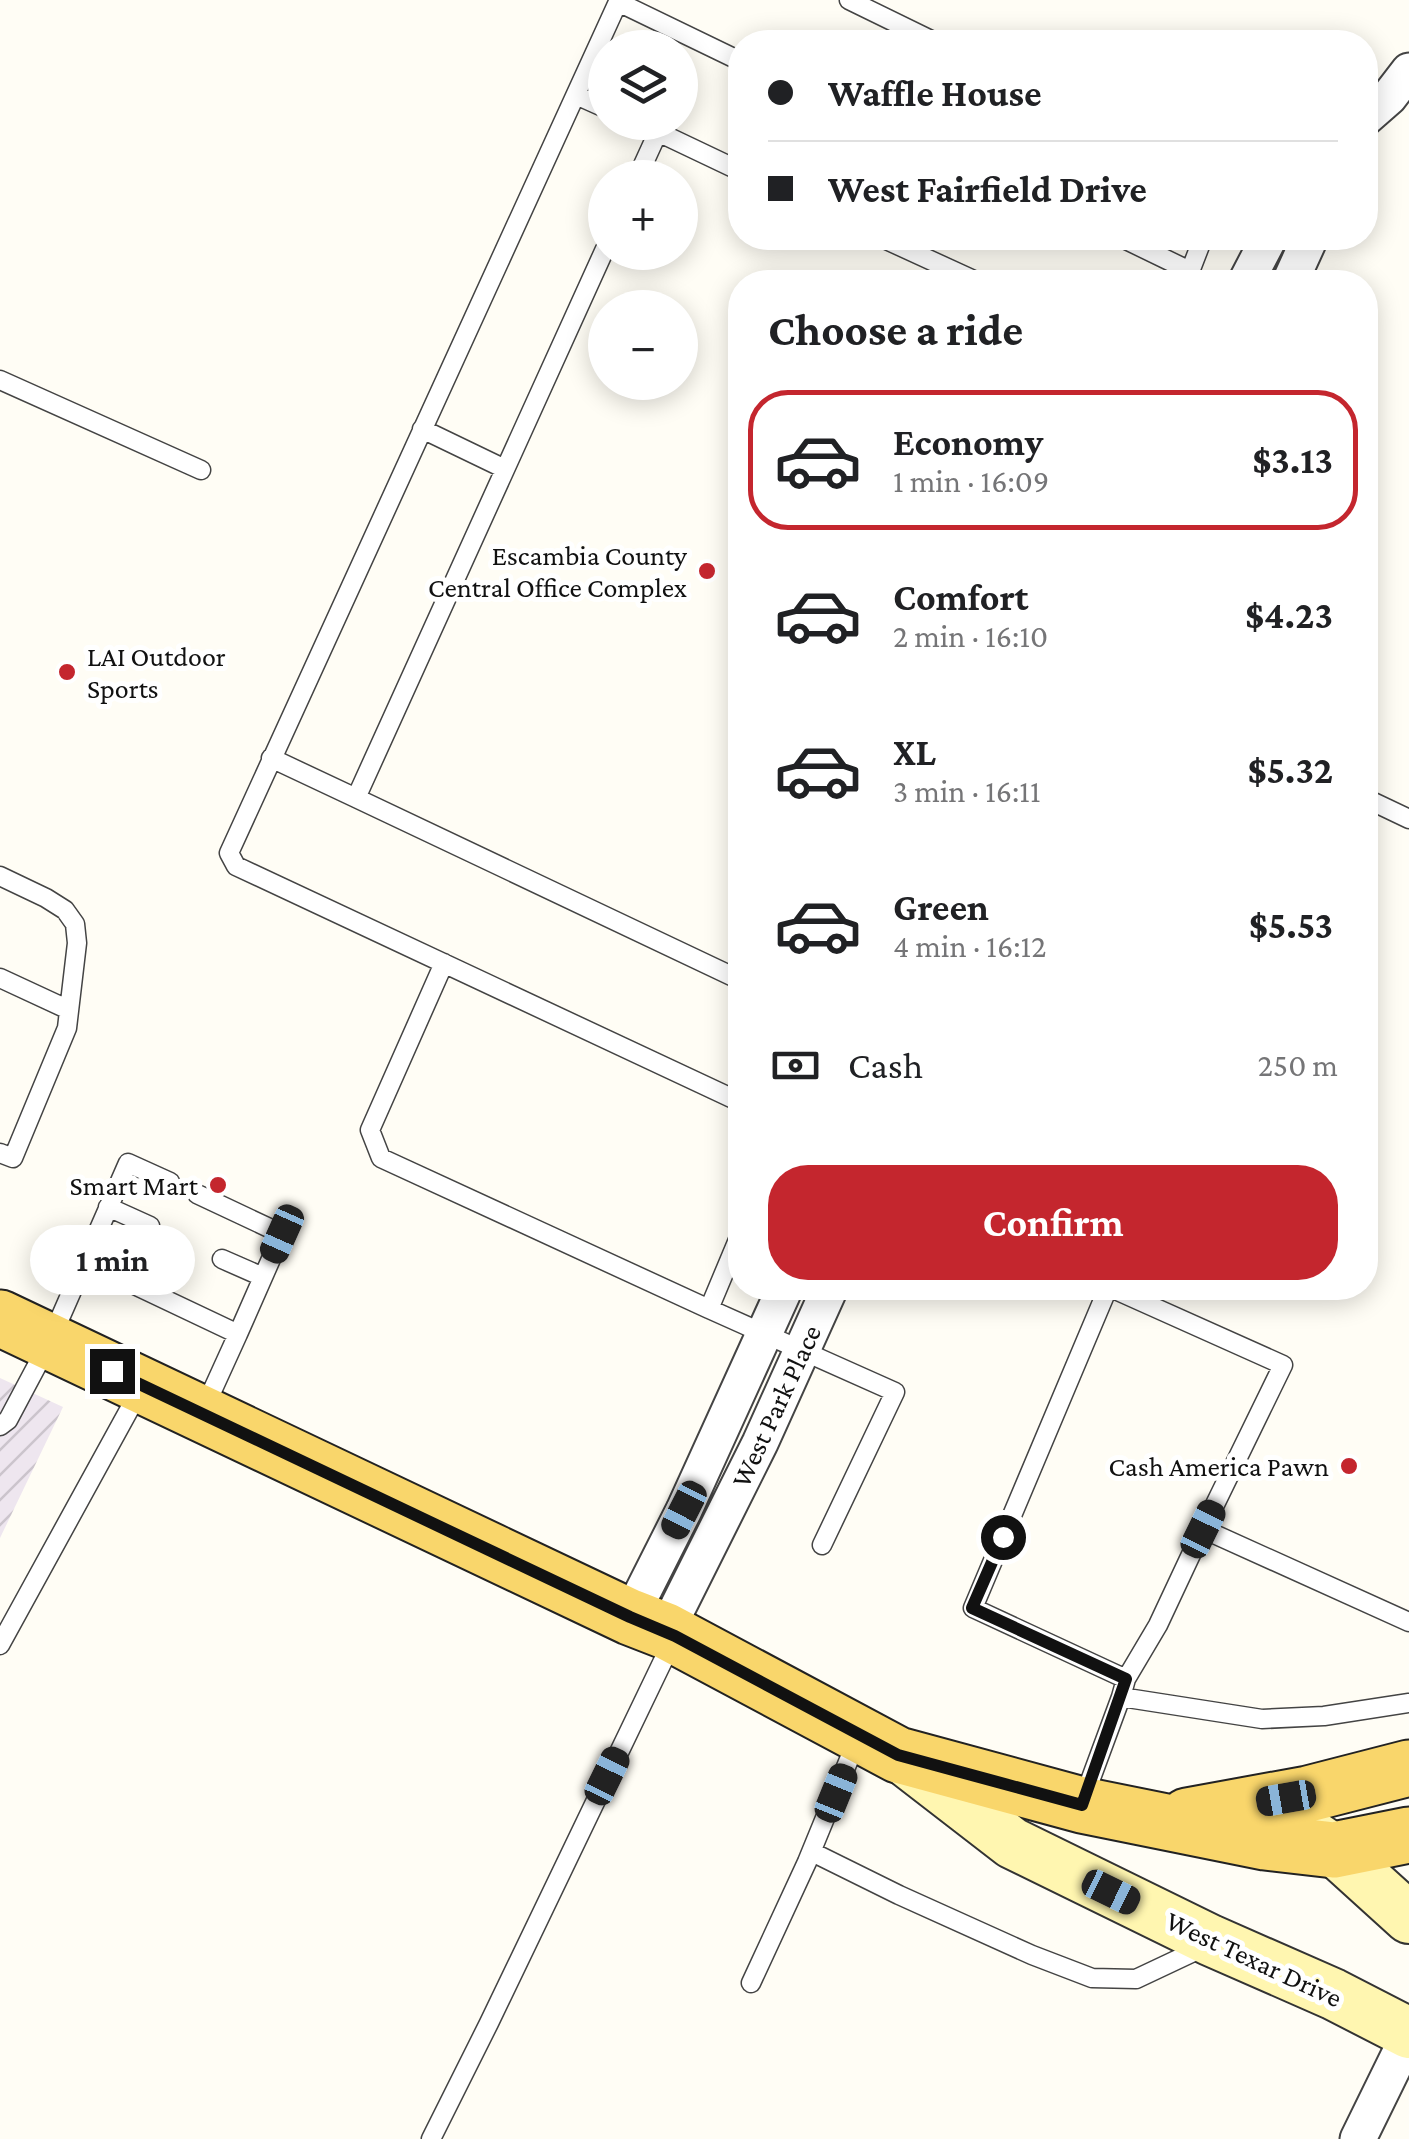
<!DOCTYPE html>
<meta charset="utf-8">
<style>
body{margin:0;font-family:"Crimson Pro",serif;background:#f6f6f6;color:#202124;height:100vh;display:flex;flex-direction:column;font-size:38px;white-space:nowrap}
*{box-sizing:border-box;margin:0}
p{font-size:32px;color:#757577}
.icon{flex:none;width:55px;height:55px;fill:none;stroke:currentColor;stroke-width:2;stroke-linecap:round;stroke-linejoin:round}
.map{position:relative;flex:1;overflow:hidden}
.sheet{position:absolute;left:728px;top:270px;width:650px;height:1030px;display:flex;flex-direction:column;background:#fff;border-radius:40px;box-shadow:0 5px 25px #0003}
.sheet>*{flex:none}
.top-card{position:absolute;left:728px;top:30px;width:650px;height:220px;border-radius:40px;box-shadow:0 5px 25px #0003;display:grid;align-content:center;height:220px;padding:0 40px;background:#fff}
.fabs{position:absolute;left:588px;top:30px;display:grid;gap:20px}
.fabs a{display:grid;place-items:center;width:110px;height:110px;border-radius:50%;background:#fff;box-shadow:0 5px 25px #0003;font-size:50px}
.end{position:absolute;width:45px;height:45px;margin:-22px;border:12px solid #111;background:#fff;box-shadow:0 0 0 5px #fff}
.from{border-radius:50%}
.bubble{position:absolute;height:70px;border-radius:35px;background:#fff;box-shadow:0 5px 25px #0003;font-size:32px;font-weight:700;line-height:70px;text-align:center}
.car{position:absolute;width:30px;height:60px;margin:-30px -15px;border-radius:12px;box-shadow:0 0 8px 2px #0007;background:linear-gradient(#222 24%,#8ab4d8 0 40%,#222 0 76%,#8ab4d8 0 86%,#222 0)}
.top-card b{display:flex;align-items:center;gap:35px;height:95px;font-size:38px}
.top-card b+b{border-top:2px solid #e0e0e0}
.top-card i{width:25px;height:25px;background:#202124}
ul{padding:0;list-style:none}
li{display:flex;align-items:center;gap:30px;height:140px;margin:0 20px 15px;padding:0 20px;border:5px solid transparent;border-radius:40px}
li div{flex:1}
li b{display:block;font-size:38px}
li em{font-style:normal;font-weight:700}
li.selected{border-color:#c4262e}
li>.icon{width:90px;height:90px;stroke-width:1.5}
h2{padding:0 40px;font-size:45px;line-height:120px}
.pay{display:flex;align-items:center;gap:25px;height:110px;padding:0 40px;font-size:38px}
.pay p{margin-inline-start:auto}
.primary-button{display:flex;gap:20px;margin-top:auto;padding:20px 40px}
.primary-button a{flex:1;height:115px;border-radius:40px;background:#c4262e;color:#fff;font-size:40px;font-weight:700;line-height:115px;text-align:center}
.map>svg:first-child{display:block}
.industrial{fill:url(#industrial-furrows)}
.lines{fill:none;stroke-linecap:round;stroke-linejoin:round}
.service-casing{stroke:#444;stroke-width:21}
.minor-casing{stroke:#444;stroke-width:39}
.secondary-casing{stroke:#333;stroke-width:54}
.primary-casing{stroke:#222;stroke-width:59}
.service{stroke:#fff;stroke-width:18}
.minor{stroke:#fff;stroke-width:35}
.secondary{stroke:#fff6b0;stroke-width:50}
.primary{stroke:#f9d66b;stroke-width:55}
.route{stroke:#111;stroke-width:12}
.poi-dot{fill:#c4262e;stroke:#fff;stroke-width:4}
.labels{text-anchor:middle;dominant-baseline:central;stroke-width:10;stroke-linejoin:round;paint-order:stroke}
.poi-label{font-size:28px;fill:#111;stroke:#fff;text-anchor:end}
.street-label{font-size:28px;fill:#111;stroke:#fff}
</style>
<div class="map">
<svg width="1409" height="2139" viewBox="0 0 1409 2139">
<defs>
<pattern id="industrial-furrows" width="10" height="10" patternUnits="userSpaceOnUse" patternTransform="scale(2.5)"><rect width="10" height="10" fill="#eee6ef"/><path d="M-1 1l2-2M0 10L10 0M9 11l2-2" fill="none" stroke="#cbc4cc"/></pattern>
</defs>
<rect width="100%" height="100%" fill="#fffdf5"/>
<path class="industrial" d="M 0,1378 L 63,1407 L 0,1538 Z"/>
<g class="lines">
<g class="service-casing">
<path id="service" d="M 619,0 L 618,2 L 740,61
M 849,0 L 935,42
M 618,2 L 229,853 L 236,866 L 740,1102
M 576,95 L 605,108
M 636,122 L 658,132 L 637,178
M 658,132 L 740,171
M 882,238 L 978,282
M 1122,238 L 1190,271
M 1186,282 L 1203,238
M 0,380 L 201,470
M 422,429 L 505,469
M 271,758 L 356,798 L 605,249
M 356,798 L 740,980
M 1365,798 L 1409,819
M 0,876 L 46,898 L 65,910 L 75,924 L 77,943 L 67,1028 L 13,1158 L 0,1153
M 444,963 L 370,1130 L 381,1158 L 709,1309
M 0,978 L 69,1010
M 108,1207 L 150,1226
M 740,1235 L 709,1309 L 895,1392 L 822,1545
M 222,1259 L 263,1277
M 84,1261 L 238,1334 L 282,1234 L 197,1194
M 1108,1288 L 973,1608 L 1126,1679
M 1111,1288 L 1283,1365 L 1203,1529
M 203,1411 L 238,1334
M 0,1426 L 8,1420 L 50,1341 L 128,1163 L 170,1182
M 0,1645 L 140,1390
M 1121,1697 L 1126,1679 L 1158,1625 L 1203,1529 L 1409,1622
M 1083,1800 L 1121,1697 L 1262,1719 L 1324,1716 L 1409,1703
M 812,1852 L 899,1895 L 1032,1955 L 1092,1978 L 1136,1979 L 1206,1946
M 751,1983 L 807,1862 L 857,1740
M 431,2139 L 489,2023 L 673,1640"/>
</g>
<g class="minor-casing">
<path id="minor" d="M 1365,118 L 1389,97 L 1409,71
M 1246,282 L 1269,238
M 1290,282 L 1310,238
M 630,1617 L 684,1510 L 785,1288
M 666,1631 L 760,1443 L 830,1288
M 1358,2139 L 1409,2035"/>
</g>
<g class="secondary-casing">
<path id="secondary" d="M 902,1758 L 1012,1843 L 1210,1940 L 1333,1994 L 1409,2033
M 1306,1831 L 1334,1850 L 1409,1918"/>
</g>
<g class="primary-casing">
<path id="primary" d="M 0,1318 L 630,1617 L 666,1631 L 898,1755 L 1082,1805 L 1265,1842 L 1334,1850 L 1409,1835
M 1187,1816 L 1308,1794 L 1409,1768"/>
</g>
<use href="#service" class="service"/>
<use href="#minor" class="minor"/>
<use href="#secondary" class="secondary"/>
<use href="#primary" class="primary"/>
</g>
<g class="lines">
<path class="route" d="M 112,1371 L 630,1617 L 675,1636 L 898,1755 L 1082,1805 L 1126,1679 L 972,1608 L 1003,1537"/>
</g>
<g class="poi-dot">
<circle cx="707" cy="571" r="10"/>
<circle cx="67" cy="672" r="10"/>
<circle cx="218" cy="1185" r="10"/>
<circle cx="1349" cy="1466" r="10"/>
</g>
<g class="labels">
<g class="poi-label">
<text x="687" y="555">Escambia County<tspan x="687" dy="32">Central Office Complex</tspan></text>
<text x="87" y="656" text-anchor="start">LAI Outdoor<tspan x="87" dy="32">Sports</tspan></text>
<text x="198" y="1185">Smart Mart</text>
<text x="1329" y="1466">Cash America Pawn</text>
</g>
<g class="street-label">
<text transform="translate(776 1406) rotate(-65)">West Park Place</text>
<text transform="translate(1254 1959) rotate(25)">West Texar Drive</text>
</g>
</g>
</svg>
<div class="fabs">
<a><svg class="icon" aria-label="layers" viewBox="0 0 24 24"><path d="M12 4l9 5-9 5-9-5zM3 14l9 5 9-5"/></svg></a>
<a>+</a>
<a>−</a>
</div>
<i class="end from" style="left:1003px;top:1537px"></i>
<i class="end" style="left:112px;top:1371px"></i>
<div class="bubble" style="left:30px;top:1225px;width:165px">1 min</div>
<i class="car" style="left:282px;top:1234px;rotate:204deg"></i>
<i class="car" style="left:684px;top:1510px;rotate:207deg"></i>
<i class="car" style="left:1203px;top:1529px;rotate:26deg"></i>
<i class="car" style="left:607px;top:1776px;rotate:26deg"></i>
<i class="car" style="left:836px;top:1793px;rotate:22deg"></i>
<i class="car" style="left:1286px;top:1798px;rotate:260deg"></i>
<i class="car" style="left:1111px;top:1892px;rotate:116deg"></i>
<div class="top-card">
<b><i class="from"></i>Waffle House</b>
<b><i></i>West Fairfield Drive</b>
</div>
<section class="sheet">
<h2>Choose a ride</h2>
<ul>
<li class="selected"><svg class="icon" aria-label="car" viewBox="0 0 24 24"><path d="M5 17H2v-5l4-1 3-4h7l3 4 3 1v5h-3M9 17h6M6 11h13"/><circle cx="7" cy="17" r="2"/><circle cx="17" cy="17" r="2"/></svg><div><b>Economy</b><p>1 min · 16:09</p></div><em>$3.13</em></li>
<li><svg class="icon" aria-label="car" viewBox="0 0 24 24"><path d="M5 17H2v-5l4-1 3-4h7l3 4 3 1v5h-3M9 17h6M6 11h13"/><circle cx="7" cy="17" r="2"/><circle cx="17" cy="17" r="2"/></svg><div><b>Comfort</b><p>2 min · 16:10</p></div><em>$4.23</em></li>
<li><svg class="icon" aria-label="car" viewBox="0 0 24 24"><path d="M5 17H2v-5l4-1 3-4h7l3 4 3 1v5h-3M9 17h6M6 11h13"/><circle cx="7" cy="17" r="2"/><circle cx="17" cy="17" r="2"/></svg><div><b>XL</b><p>3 min · 16:11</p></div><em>$5.32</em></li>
<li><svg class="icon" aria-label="car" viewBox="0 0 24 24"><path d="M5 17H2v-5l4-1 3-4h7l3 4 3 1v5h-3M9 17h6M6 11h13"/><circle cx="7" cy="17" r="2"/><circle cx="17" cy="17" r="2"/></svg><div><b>Green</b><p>4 min · 16:12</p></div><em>$5.53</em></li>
</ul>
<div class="pay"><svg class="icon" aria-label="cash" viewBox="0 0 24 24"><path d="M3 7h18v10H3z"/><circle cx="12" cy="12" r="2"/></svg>Cash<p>250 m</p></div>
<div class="primary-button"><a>Confirm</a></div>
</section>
</div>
